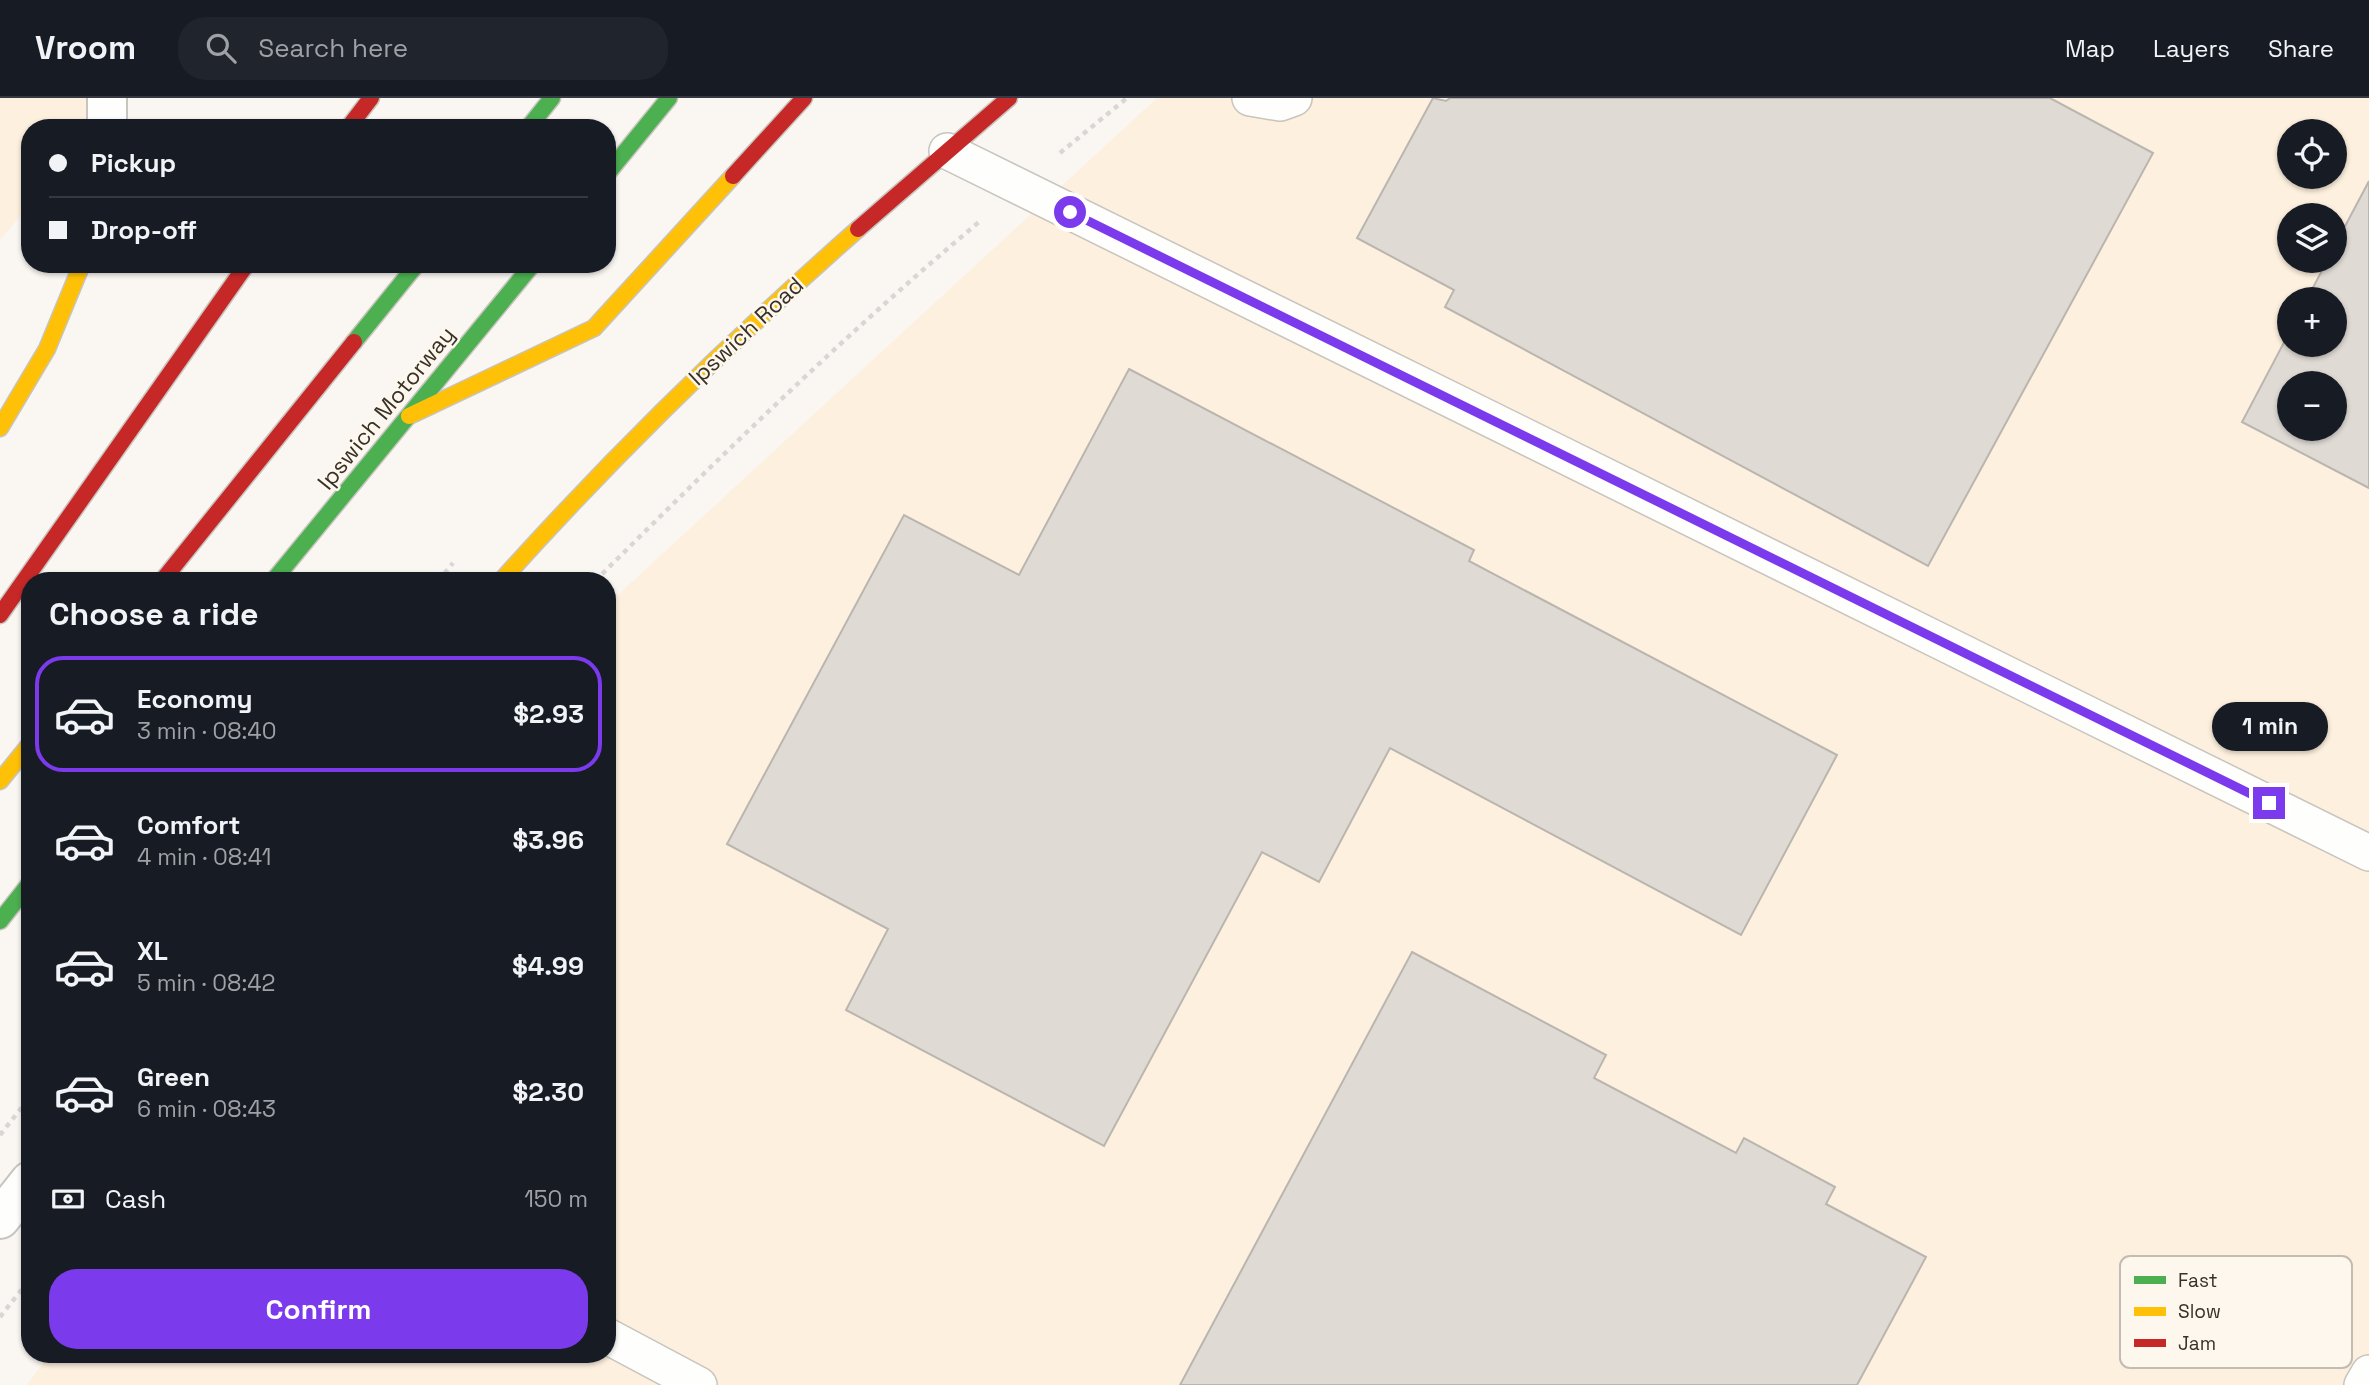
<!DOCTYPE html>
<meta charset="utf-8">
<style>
body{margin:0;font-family:"Space Grotesk",sans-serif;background:#20242c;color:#f1f3f6;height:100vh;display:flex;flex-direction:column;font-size:26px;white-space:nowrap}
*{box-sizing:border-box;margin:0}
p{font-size:23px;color:#9ea1a6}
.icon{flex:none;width:38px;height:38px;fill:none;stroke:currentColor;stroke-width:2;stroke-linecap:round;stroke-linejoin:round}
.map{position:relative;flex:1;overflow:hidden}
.drawer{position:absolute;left:21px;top:474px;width:595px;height:791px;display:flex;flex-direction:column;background:#171b24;border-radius:28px;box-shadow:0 2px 5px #0004}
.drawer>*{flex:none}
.hud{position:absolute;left:21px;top:21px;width:595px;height:154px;border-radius:28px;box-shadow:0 2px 5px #0004;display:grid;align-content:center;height:154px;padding:0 28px;background:#171b24}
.fabs{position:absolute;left:2277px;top:21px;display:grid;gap:14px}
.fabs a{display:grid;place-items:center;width:70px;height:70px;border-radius:50%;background:#171b24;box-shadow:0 2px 5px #0004;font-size:35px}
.end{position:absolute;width:32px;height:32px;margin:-16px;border:9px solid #7c3aed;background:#fff;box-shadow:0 0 0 4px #fff}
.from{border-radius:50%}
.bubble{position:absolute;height:49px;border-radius:24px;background:#171b24;box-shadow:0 2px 5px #0004;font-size:23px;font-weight:700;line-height:49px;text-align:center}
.hud b{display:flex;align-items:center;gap:24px;height:66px;font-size:26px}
.hud b+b{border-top:2px solid #363941}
.hud i{width:18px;height:18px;background:#f1f3f6}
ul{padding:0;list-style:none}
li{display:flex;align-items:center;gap:21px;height:116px;margin:0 14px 10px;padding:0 14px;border:4px solid transparent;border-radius:28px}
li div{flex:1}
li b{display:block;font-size:26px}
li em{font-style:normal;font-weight:700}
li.active{border-color:#7c3aed}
li>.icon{width:63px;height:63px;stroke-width:1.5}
h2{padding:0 28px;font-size:32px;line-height:84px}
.pay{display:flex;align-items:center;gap:18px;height:77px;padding:0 28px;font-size:26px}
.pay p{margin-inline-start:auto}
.cta{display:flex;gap:14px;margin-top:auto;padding:14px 28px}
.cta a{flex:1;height:80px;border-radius:28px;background:#7c3aed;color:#fff;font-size:28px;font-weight:700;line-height:80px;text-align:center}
header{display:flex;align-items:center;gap:42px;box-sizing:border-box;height:98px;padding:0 35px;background:#171b24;border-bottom:2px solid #363941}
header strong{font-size:33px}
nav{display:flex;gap:38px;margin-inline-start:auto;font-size:24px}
.search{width:490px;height:63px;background:#20242c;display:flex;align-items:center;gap:18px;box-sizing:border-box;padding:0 24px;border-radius:28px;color:#9ea1a6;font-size:26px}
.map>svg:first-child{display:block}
.built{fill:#fdf0de;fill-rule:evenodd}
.building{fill:#dfdad4;stroke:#bab6af;stroke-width:2;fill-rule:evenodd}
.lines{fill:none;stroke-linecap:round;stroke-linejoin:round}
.lane-casing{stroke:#c8c4be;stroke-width:38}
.street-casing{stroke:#c8c4be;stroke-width:42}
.fast-casing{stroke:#c8c4be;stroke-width:19}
.slow-casing{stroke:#c8c4be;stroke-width:19}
.jam-casing{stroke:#c8c4be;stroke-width:19}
.path{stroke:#d9d7d6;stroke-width:4.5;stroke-dasharray:5 5;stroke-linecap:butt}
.lane{stroke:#fefefd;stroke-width:35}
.street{stroke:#fefefd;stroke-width:38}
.fast{stroke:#4caf50;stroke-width:16}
.slow{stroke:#ffc107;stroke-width:16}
.jam{stroke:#c62828;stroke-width:16}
.route{stroke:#7c3aed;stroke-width:9}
.labels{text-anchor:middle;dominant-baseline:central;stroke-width:5;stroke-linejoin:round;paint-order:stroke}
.street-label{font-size:23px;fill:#373128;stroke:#fdf7ee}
.key{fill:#fdf7ee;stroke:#c2bcb3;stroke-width:2}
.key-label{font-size:19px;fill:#373128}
</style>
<header>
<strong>Vroom</strong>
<div class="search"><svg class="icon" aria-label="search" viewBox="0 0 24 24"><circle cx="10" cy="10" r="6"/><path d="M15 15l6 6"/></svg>Search here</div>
<nav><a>Map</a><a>Layers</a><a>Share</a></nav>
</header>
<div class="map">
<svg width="2369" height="1287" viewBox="0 0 2369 1287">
<rect width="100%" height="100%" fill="#faf6f2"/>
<path class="built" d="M 0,0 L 122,0 L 96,30 L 30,30 L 30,107 L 0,142 Z
M 1157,0 L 2369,0 L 2369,1287 L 27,1287 L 49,1257 L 607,1256 L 607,507 ZM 2289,33 L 2334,33 L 2334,79 L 2289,79 ZM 2289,117 L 2334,117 L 2334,163 L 2289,163 ZM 2289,201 L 2334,201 L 2334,247 L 2289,247 ZM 2289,285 L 2334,285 L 2334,331 L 2289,331 Z"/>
<path class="building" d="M 1433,0 L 1446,3 L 1450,0 L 2050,0 L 2153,55 L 1928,468 L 1445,209 L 1454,192 L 1357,140 Z
M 2369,83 L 2369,390 L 2242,324 L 2289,235 L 2289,247 L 2334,247 L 2334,201 L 2307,201 L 2327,163 L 2334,163 L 2334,149 ZM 2289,285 L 2334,285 L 2334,331 L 2289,331 Z
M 1129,271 L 1474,452 L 1469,463 L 1837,657 L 1741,837 L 1390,650 L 1319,784 L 1262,754 L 1104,1048 L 846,912 L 888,831 L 727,746 L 904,417 L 1019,477 Z
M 1412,854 L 1606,957 L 1594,980 L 1736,1055 L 1744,1040 L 1835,1089 L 1826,1106 L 1926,1159 L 1857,1287 L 1180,1287 Z"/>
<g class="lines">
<g class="lane-casing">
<path id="lane" d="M 1250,0 L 1280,5 L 1294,0
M 947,53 L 2369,755
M 607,1238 L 699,1287
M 2362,1287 L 2369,1275"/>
</g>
<g class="street-casing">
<path id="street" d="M 107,30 L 107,0
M 0,1121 L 30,1083"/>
</g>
<g class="fast-casing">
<path id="fast" d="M 528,30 L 552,0
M 607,76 L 669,0
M 354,244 L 417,166
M 273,483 L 533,166
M 0,823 L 30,785"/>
</g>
<g class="slow-casing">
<path id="slow" d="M 409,318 L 594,230 L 733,78
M 0,330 L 47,251 L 82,166
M 501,483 C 613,358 732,242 858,131
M 0,683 L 30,646"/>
</g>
<g class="jam-casing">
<path id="jam" d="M 348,30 L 371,0
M 733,78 L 804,0
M 858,131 L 1009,0
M 162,483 L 354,244
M 0,517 L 247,166"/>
</g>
<path class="path" d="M 1060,55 L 1127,0
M 438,483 L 453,465
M 595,483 C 720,359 844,237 979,124
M 0,1037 L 30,999
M 0,1219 L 30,1181"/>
<use href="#lane" class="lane"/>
<use href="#street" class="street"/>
<use href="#fast" class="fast"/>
<use href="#slow" class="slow"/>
<use href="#jam" class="jam"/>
</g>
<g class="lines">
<path class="route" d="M 1070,114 L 2269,705"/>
</g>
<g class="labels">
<g class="street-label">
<text transform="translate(746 233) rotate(-43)">Ipswich Road</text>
<text transform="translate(386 310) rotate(-51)">Ipswich Motorway</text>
</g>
</g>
<rect x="2120" y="1158" width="232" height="112" rx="10" class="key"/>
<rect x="2134" y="1178" width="32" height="8" fill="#4caf50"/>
<rect x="2134" y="1209" width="32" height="9" fill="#ffc107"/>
<rect x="2134" y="1241" width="32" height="8" fill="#c62828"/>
<g class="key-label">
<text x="2178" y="1189">Fast</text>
<text x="2178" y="1220">Slow</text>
<text x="2178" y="1252">Jam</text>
</g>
</svg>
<div class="fabs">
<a><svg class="icon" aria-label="locate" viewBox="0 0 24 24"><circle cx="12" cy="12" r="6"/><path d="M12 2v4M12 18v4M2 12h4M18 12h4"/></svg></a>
<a><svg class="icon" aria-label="layers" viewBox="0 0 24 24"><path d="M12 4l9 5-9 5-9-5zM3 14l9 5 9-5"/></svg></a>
<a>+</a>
<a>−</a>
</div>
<i class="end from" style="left:1070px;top:114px"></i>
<i class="end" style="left:2269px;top:705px"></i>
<div class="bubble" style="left:2212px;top:604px;width:116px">1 min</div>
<div class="hud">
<b><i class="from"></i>Pickup</b>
<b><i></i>Drop-off</b>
</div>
<section class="drawer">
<h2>Choose a ride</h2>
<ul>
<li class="active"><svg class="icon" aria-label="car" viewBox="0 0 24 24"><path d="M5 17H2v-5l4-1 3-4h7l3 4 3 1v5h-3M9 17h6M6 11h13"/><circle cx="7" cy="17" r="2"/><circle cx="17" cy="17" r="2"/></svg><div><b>Economy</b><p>3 min · 08:40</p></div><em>$2.93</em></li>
<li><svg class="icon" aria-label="car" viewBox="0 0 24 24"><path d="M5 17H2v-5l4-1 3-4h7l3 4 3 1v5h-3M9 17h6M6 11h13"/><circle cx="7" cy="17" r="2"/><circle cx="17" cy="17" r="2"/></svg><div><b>Comfort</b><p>4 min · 08:41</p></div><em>$3.96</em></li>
<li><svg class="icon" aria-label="car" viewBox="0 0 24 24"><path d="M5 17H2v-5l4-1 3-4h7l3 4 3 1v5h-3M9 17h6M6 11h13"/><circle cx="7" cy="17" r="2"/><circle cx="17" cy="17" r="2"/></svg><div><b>XL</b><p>5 min · 08:42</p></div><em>$4.99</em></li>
<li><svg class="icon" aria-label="car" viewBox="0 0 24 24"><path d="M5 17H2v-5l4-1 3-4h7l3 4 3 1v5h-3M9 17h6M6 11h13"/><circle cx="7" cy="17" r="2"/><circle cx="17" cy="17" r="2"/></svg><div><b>Green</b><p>6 min · 08:43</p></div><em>$2.30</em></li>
</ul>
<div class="pay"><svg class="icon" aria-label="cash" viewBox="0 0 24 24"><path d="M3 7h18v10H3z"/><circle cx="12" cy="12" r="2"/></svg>Cash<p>150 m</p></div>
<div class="cta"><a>Confirm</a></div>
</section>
</div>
